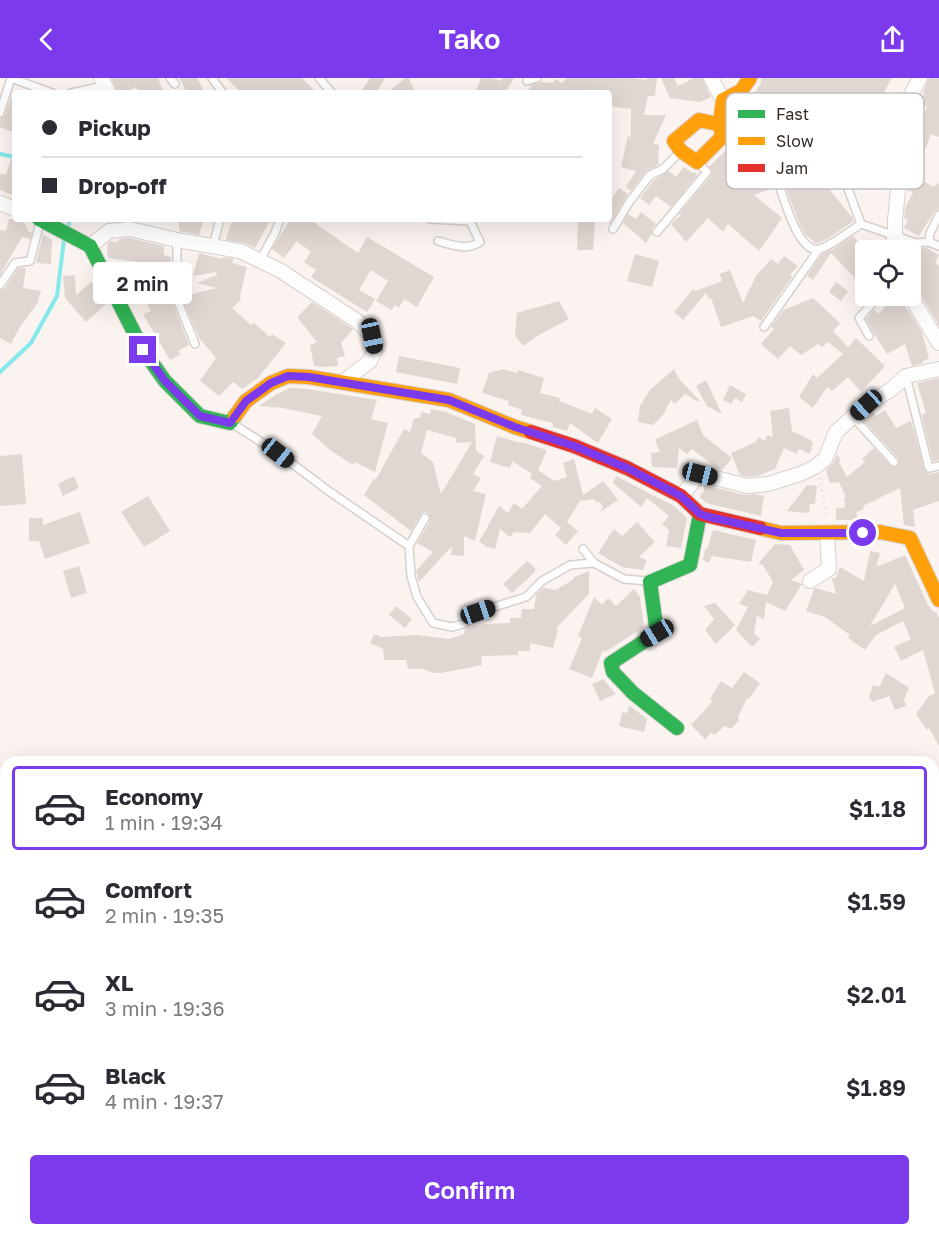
<!DOCTYPE html>
<meta charset="utf-8">
<style>
body{margin:0;font-family:"Golos Text",sans-serif;background:#f7f7f7;color:#2b2b33;height:100vh;display:flex;flex-direction:column;font-size:22px;white-space:nowrap}
*{box-sizing:border-box;margin:0}
p{font-size:20px;color:#7c7c81}
.icon{flex:none;width:33px;height:33px;fill:none;stroke:currentColor;stroke-width:2;stroke-linecap:round;stroke-linejoin:round}
.map{position:relative;flex:1;overflow:hidden}
.sheet{position:absolute;left:0px;top:678px;width:939px;height:480px;display:flex;flex-direction:column;background:#fff;border-radius:18px 18px 0 0;box-shadow:0 6px 24px #0002}
.sheet>*{flex:none}
.hud{position:absolute;left:12px;top:12px;width:600px;height:132px;border-radius:6px;box-shadow:0 6px 24px #0002;display:grid;align-content:center;height:132px;padding:0 30px;background:#fff}
.tools{position:absolute;left:855px;top:162px;display:grid;gap:12px}
.tools a{display:grid;place-items:center;width:66px;height:66px;border-radius:6px;background:#fff;box-shadow:0 6px 24px #0002;font-size:30px}
.end{position:absolute;width:27px;height:27px;margin:-14px;border:8px solid #7c3aed;background:#fff;box-shadow:0 0 0 3px #fff}
.from{border-radius:50%}
.bubble{position:absolute;height:42px;border-radius:6px;background:#fff;box-shadow:0 6px 24px #0002;font-size:20px;font-weight:600;line-height:42px;text-align:center}
.car{position:absolute;width:18px;height:36px;margin:-18px -9px;border-radius:8px;box-shadow:0 0 4px 2px #0007;background:linear-gradient(#222 24%,#8ab4d8 0 40%,#222 0 76%,#8ab4d8 0 86%,#222 0)}
.hud b{display:flex;align-items:center;gap:21px;height:57px;font-size:22px}
.hud b+b{border-top:2px solid #e1e1e2}
.hud i{width:15px;height:15px;background:#2b2b33}
ul{padding:10px 0 0;list-style:none}
li{display:flex;align-items:center;gap:18px;height:84px;margin:0 12px 9px;padding:0 18px;border:3px solid transparent;border-radius:6px}
li div{flex:1}
li b{display:block;font-size:22px}
li em{font-style:normal;font-weight:600}
li.on{border-color:#7c3aed}
li>.icon{width:54px;height:54px;stroke-width:1.5}
.button{display:flex;gap:12px;margin-top:auto;padding:12px 30px}
.button a{flex:1;height:69px;border-radius:6px;background:#7c3aed;color:#fff;font-size:24px;font-weight:600;line-height:69px;text-align:center}
header{display:flex;justify-content:space-between;align-items:center;height:78px;padding:0 30px;background:#7c3aed;color:#fff;font-size:27px;font-weight:600}
.map>svg:first-child{display:block}
.lines{fill:none;stroke-linecap:round;stroke-linejoin:round}
.stream{stroke:#85e8eb;stroke-width:4}
.building{fill:#e0d7d2;fill-rule:evenodd}
.lane-casing{stroke:#d8d0cb;stroke-width:10}
.street-casing{stroke:#d8d0cb;stroke-width:16}
.fast-casing{stroke:#d8d0cb;stroke-width:16}
.slow-casing{stroke:#d8d0cb;stroke-width:16}
.jam-casing{stroke:#d8d0cb;stroke-width:16}
.path{stroke:#dfdddb;stroke-width:2;stroke-dasharray:1.5 4.5;stroke-linecap:butt}
.lane{stroke:#fefdfd;stroke-width:7}
.street{stroke:#fefdfd;stroke-width:14}
.fast{stroke:#30b455;stroke-width:14}
.slow{stroke:#ff9f0a;stroke-width:14}
.jam{stroke:#e5322d;stroke-width:14}
.route{stroke:#7c3aed;stroke-width:8}
.key{fill:#fff;stroke:#c3c0be;stroke-width:1.5}
.key-label{font-size:16px;fill:#372c26}
</style>
<header><svg class="icon" aria-label="back" viewBox="0 0 24 24"><path d="M15 5l-7 7 7 7"/></svg>Tako<svg class="icon" aria-label="share" viewBox="0 0 24 24"><path d="M12 15V3M7 8l5-5 5 5M5 13v7h14v-7"/></svg></header>
<div class="map">
<svg width="939" height="1158" viewBox="0 0 939 1158">
<rect width="100%" height="100%" fill="#faf3ef"/>
<g class="lines">
<path class="stream" d="M 0,76 L 15,79
M 68,149 L 70,141
M 0,294 L 31,265 L 57,218 L 64,162"/>
</g>
<path class="building" d="M 111,0 L 158,0 L 164,15 L 139,15 L 136,9 L 123,15 L 118,15 Z
M 179,0 L 197,0 L 205,15 L 187,15 Z
M 226,0 L 302,0 L 317,15 L 242,15 Z
M 370,0 L 385,0 L 376,15 L 360,15 Z
M 405,0 L 409,0 L 415,15 L 387,15 Z
M 481,0 L 491,0 L 501,3 L 503,0 L 514,0 L 505,15 L 475,15 Z
M 567,0 L 632,0 L 647,2 L 647,0 L 657,0 L 655,18 L 648,18 L 644,37 L 666,37 L 653,66 L 659,67 L 658,84 L 660,86 L 646,93 L 631,113 L 626,109 L 636,93 L 621,89 L 628,58 L 631,59 L 631,31 L 609,28 L 609,15 L 526,15 L 532,7 L 541,4 L 552,5 L 556,1 L 562,5 Z
M 661,0 L 674,0 L 678,8 L 694,0 L 702,0 L 711,19 L 700,24 L 670,20 Z
M 762,0 L 892,0 L 879,23 L 881,28 L 873,34 L 871,38 L 873,42 L 877,44 L 886,38 L 888,43 L 893,38 L 895,39 L 898,56 L 895,71 L 852,100 L 820,63 L 806,63 L 798,67 L 784,69 L 757,69 L 767,91 L 771,89 L 780,95 L 808,74 L 816,74 L 839,103 L 830,112 L 852,139 L 854,143 L 827,161 L 819,165 L 815,165 L 805,156 L 800,147 L 786,111 L 783,107 L 754,117 L 782,140 L 759,173 L 728,146 L 723,154 L 708,140 L 686,164 L 671,146 L 681,137 L 679,136 L 711,98 L 712,93 L 709,89 L 727,71 L 734,89 L 735,75 L 775,53 L 737,46 L 738,34 L 747,34 L 752,18 L 760,7 Z
M 929,0 L 939,0 L 939,59 L 931,56 L 926,70 L 914,67 L 920,46 L 927,29 L 919,24 L 924,15 L 923,14 Z
M 12,17 L 15,18 L 15,55 L 0,49 L 0,41 L 5,37 Z
M 13,75 L 15,75 L 15,118 L 0,112 L 0,95 L 6,97 Z
M 684,89 L 691,94 L 698,96 L 671,129 L 656,118 L 649,127 L 640,120 L 654,102 L 669,93 L 676,99 Z
M 916,98 L 933,109 L 939,105 L 939,131 L 934,134 L 919,158 L 904,150 L 908,142 L 904,140 L 905,130 L 913,114 L 907,112 L 909,100 L 914,101 Z
M 619,110 L 628,116 L 609,147 L 609,125 Z
M 641,134 L 656,146 L 652,151 L 652,156 L 646,165 L 623,145 L 628,136 L 636,141 Z
M 9,141 L 22,141 L 29,154 L 32,154 L 30,161 L 22,159 L 0,197 L 0,152 L 6,153 Z
M 179,141 L 204,141 L 199,157 L 179,153 Z
M 233,141 L 271,141 L 255,170 L 244,165 L 227,162 L 226,160 Z
M 291,141 L 309,141 L 358,175 L 367,159 L 434,199 L 417,229 L 404,221 L 399,230 L 395,227 L 392,232 L 376,223 L 388,203 L 371,192 L 359,212 L 375,221 L 367,234 L 311,199 L 316,192 L 304,184 L 311,174 L 297,163 L 284,180 L 272,171 L 281,156 Z
M 578,141 L 595,141 L 593,172 L 577,172 Z
M 43,156 L 52,162 L 51,186 L 36,185 Z
M 853,158 L 860,166 L 857,168 L 866,176 L 866,189 L 855,200 L 831,175 L 813,202 L 807,198 L 822,176 L 833,171 Z
M 129,160 L 164,168 L 164,177 L 171,179 L 170,202 L 141,207 L 137,184 L 109,180 L 107,176 L 108,165 L 111,163 L 118,164 L 119,161 Z
M 915,170 L 926,170 L 939,177 L 935,185 L 939,188 L 939,248 L 920,216 L 910,210 L 910,178 Z
M 199,175 L 222,181 L 222,179 L 234,181 L 232,185 L 247,189 L 240,218 L 241,222 L 232,230 L 251,247 L 254,245 L 270,259 L 272,256 L 286,265 L 258,300 L 242,311 L 233,304 L 219,318 L 200,303 L 216,280 L 201,262 L 200,262 L 184,225 L 184,218 L 217,210 L 197,205 L 217,197 L 216,194 L 193,198 Z
M 635,176 L 659,183 L 652,209 L 627,203 Z
M 784,178 L 798,188 L 790,197 L 792,199 L 761,243 L 753,238 L 721,249 L 711,220 L 708,221 L 706,215 L 683,242 L 674,234 L 693,211 L 696,213 L 722,203 L 720,196 L 730,192 L 743,225 L 756,198 L 771,181 L 778,186 Z
M 18,190 L 26,190 L 23,210 L 41,213 L 37,226 L 20,249 L 11,266 L 0,260 L 0,213 L 5,210 Z
M 75,197 L 76,217 L 91,204 L 100,213 L 106,226 L 86,244 L 65,220 L 63,198 Z
M 836,204 L 848,213 L 841,223 L 829,214 Z
M 171,216 L 174,228 L 189,267 L 178,273 L 181,276 L 170,282 L 143,236 L 151,233 L 147,227 Z
M 813,220 L 840,245 L 833,253 L 848,269 L 856,260 L 885,288 L 861,314 L 848,299 L 832,313 L 827,309 L 813,330 L 799,319 L 813,296 L 817,300 L 843,276 L 828,264 L 822,269 L 818,266 L 801,277 L 790,268 L 778,281 L 761,266 L 774,251 L 771,249 L 783,232 Z
M 559,223 L 569,241 L 537,258 L 523,268 L 515,257 L 517,235 Z
M 312,224 L 353,251 L 341,265 L 345,278 L 337,280 L 338,288 L 325,289 L 314,288 L 310,267 L 317,264 L 297,239 Z
M 888,225 L 891,229 L 901,225 L 905,228 L 922,254 L 929,281 L 923,283 L 923,285 L 912,288 L 905,266 L 887,276 L 874,256 L 866,241 L 874,232 L 879,236 Z
M 399,278 L 460,290 L 457,306 L 396,294 Z
M 503,291 L 517,295 L 518,292 L 544,300 L 540,315 L 560,320 L 559,323 L 592,336 L 595,330 L 612,341 L 598,365 L 570,345 L 567,353 L 553,349 L 553,345 L 521,337 L 522,332 L 508,327 L 509,323 L 482,315 L 489,295 Z
M 674,291 L 680,302 L 699,322 L 698,324 L 685,316 L 675,326 L 671,322 L 663,337 L 653,347 L 638,344 L 640,328 L 650,312 Z
M 939,300 L 939,382 L 933,383 L 922,338 L 922,337 L 926,335 L 917,305 Z
M 706,302 L 722,336 L 707,328 L 696,308 Z
M 730,307 L 746,316 L 742,324 L 735,320 L 731,326 L 723,322 Z
M 290,310 L 307,311 L 377,322 L 371,341 L 388,345 L 375,394 L 355,384 L 353,387 L 330,372 L 312,356 L 322,338 L 283,330 L 259,328 L 277,316 Z
M 789,330 L 792,353 L 809,361 L 813,365 L 810,376 L 799,371 L 797,376 L 784,370 L 775,391 L 758,398 L 748,399 L 740,397 L 731,375 L 756,364 L 758,359 L 765,363 L 767,357 L 773,359 L 770,333 Z
M 431,331 L 446,334 L 475,346 L 476,373 L 484,378 L 473,396 L 481,400 L 473,413 L 486,416 L 475,463 L 464,458 L 464,478 L 451,477 L 452,468 L 419,504 L 416,493 L 433,474 L 417,465 L 430,443 L 429,437 L 426,434 L 422,435 L 411,453 L 364,417 L 374,401 L 376,401 L 404,351 L 410,354 L 414,340 L 420,340 L 421,334 L 430,336 ZM 427,352 L 456,360 L 456,365 L 472,364 L 441,416 L 433,384 L 421,375 Z
M 885,332 L 896,350 L 911,343 L 925,393 L 930,396 L 939,394 L 939,423 L 913,432 L 915,449 L 904,447 L 900,410 L 863,428 L 864,431 L 856,434 L 858,442 L 836,442 L 836,431 L 845,429 L 844,420 L 846,419 L 839,404 L 830,405 L 826,392 L 833,385 L 837,376 L 841,381 L 839,384 L 847,399 L 865,384 L 862,381 L 874,370 L 892,389 L 896,389 L 899,386 L 898,380 L 863,342 L 873,333 L 876,338 Z
M 697,342 L 703,357 L 732,380 L 722,392 L 718,391 L 692,371 L 687,376 L 679,370 L 677,390 L 652,389 L 651,375 L 660,374 L 656,365 L 656,361 Z
M 497,358 L 521,365 L 521,364 L 547,372 L 538,392 L 554,403 L 567,399 L 563,385 L 574,381 L 583,417 L 603,403 L 618,422 L 600,434 L 603,428 L 600,424 L 597,425 L 594,421 L 580,423 L 567,444 L 578,453 L 566,467 L 555,457 L 561,450 L 545,436 L 530,455 L 514,454 L 510,459 L 500,451 L 495,471 L 485,468 L 485,467 L 479,464 L 499,428 L 508,435 L 514,425 L 522,431 L 542,408 L 530,400 L 532,396 L 512,383 L 510,390 L 490,384 Z
M 22,376 L 26,426 L 0,428 L 0,378 Z
M 74,398 L 79,410 L 63,418 L 58,406 Z
M 616,398 L 674,428 L 687,440 L 681,470 L 666,468 L 669,452 L 662,446 L 669,438 L 647,420 L 641,429 L 613,405 Z
M 705,407 L 745,417 L 755,416 L 764,418 L 761,438 L 706,425 L 700,419 L 701,414 L 703,415 Z
M 807,407 L 817,408 L 815,426 L 810,426 L 809,435 L 787,433 Z
M 148,418 L 170,453 L 144,469 L 121,434 Z
M 80,434 L 90,465 L 45,481 L 39,463 L 29,463 L 29,440 L 43,440 L 43,447 Z
M 637,444 L 655,464 L 639,479 L 647,482 L 643,492 L 622,489 L 598,475 L 614,451 L 622,458 Z
M 713,452 L 756,462 L 751,484 L 712,478 L 709,485 L 703,482 L 705,471 L 707,471 Z
M 775,466 L 790,467 L 804,492 L 791,502 L 802,506 L 785,533 L 766,524 L 764,541 L 757,538 L 754,555 L 760,561 L 752,569 L 736,552 L 748,529 L 739,526 L 748,512 L 767,517 L 773,504 L 763,487 L 758,486 Z
M 870,473 L 880,475 L 876,489 L 905,477 L 928,527 L 934,534 L 936,534 L 939,540 L 939,668 L 929,650 L 927,652 L 916,636 L 928,619 L 935,615 L 923,572 L 901,583 L 894,569 L 911,561 L 903,543 L 876,557 L 865,572 L 848,560 L 850,557 L 825,539 L 806,533 L 814,511 L 816,510 L 836,516 L 832,500 L 836,500 L 840,489 L 864,503 ZM 895,506 L 905,530 L 870,548 Z
M 527,483 L 535,490 L 535,494 L 512,515 L 503,506 Z
M 79,488 L 87,515 L 71,520 L 63,493 Z
M 589,493 L 589,516 L 556,550 L 558,552 L 553,570 L 530,565 L 530,573 L 518,573 L 518,577 L 481,578 L 482,587 L 441,595 L 432,595 L 424,591 L 408,591 L 406,582 L 384,582 L 383,571 L 370,565 L 374,556 L 381,559 L 417,557 L 449,561 L 464,556 L 464,552 L 467,550 L 485,546 L 510,545 L 510,540 L 521,540 L 522,531 L 534,531 L 536,517 L 543,510 L 556,512 L 574,501 L 574,499 Z
M 634,511 L 640,519 L 644,549 L 605,574 L 603,572 L 592,600 L 569,591 L 582,560 L 578,558 L 594,519 L 602,527 L 608,520 L 616,528 Z
M 715,525 L 735,547 L 716,566 L 705,552 L 714,541 L 704,528 Z
M 396,528 L 412,541 L 405,550 L 389,537 Z
M 744,594 L 760,605 L 749,621 L 747,620 L 738,639 L 739,642 L 731,651 L 724,648 L 715,657 L 711,655 L 705,661 L 691,647 L 713,623 L 710,621 L 721,603 L 732,610 Z
M 886,595 L 909,610 L 904,622 L 906,628 L 895,632 L 889,618 L 873,624 L 869,619 L 873,607 L 879,609 Z
M 603,601 L 616,616 L 600,623 L 592,606 Z
M 629,627 L 647,641 L 644,654 L 619,648 L 622,634 L 627,635 Z"/>
<g class="lines">
<g class="lane-casing">
<path id="lane" d="M 170,0 L 175,6
M 212,0 L 223,15
M 319,0 L 332,15
M 527,3 L 537,0
M 71,15 L 105,8
M 0,35 L 11,0 L 52,15
M 877,38 L 886,31 L 903,32
M 779,82 L 788,80 L 806,69 L 818,68 L 844,100 L 861,146 L 916,165 L 929,164 L 939,168
M 781,113 C 786,127 800,177 820,171 C 832,167 850,153 861,146
M 430,141 L 470,143 L 480,164 C 466,173 452,167 438,163
M 613,151 L 630,123 L 650,97 L 663,91 L 679,75
M 657,154 L 707,94 L 698,85
M 177,162 L 177,209 L 179,226 L 195,266
M 929,164 L 930,155 L 939,137
M 213,168 L 220,141
M 260,182 L 275,155 L 280,141
M 0,207 L 15,185 L 30,183 L 40,144
M 764,249 L 819,171
M 869,258 L 859,240 L 879,218
M 906,298 L 929,390 L 939,388
M 853,339 L 894,384
M 233,346 L 278,375 L 330,414 L 409,468 L 425,440
M 409,468 L 411,498 L 417,519 L 433,545 L 452,549 L 463,546 L 478,534 L 526,519 L 542,503 L 570,487 L 594,485 L 624,501 L 647,503
M 583,471 L 594,485
M 0,906 L 6,905
M 933,1151 L 939,1153"/>
</g>
<g class="street-casing">
<path id="street" d="M 101,0 L 109,15
M 711,0 L 723,22
M 0,125 L 15,131
M 90,168 L 109,153 L 130,151 L 177,162 L 240,173 L 281,193 L 357,243 L 372,258 L 375,272 L 370,283 L 343,304
M 891,172 L 895,157 L 895,142 L 898,112 L 907,56 L 903,32 L 920,0
M 907,218 L 912,221 L 939,265
M 681,418 L 700,396 L 747,408 L 768,406 L 800,396 L 815,389 L 825,381 L 836,354 L 866,327 L 892,311 L 906,298 L 939,291
M 810,503 L 829,491 L 827,455"/>
</g>
<g class="fast-casing">
<path id="fast" d="M 39,141 L 90,168 L 143,272 L 165,303 L 200,338 L 230,345 L 235,338
M 677,650 L 633,615 L 613,594 L 611,585 L 657,555 L 650,504 L 690,487 L 700,436"/>
</g>
<g class="slow-casing">
<path id="slow" d="M 718,46 L 699,42 L 674,63 L 681,73 L 697,84 L 722,59 L 720,45 L 723,22 L 741,13 L 750,0
M 235,338 L 246,323 L 271,305 L 288,298 L 309,299 L 449,322 L 515,349 L 531,354
M 760,450 L 781,455 L 880,454 L 910,460 L 939,522"/>
</g>
<g class="jam-casing">
<path id="jam" d="M 531,354 L 574,368 L 627,390 L 681,418 L 700,436 L 760,450"/>
</g>
<path class="path" d="M 736,50 L 751,55 L 765,77 L 770,79
M 832,70 L 869,44
M 819,400 L 827,439"/>
<use href="#lane" class="lane"/>
<use href="#street" class="street"/>
<use href="#fast" class="fast"/>
<use href="#slow" class="slow"/>
<use href="#jam" class="jam"/>
</g>
<g class="lines">
<path class="route" d="M 143,272 L 165,303 L 200,338 L 230,345 L 246,323 L 271,305 L 288,298 L 309,299 L 449,322 L 515,349 L 574,368 L 627,390 L 681,418 L 700,436 L 709,439 L 781,455 L 863,455"/>
</g>
<rect x="726" y="15" width="198" height="96" rx="9" class="key"/>
<rect x="738" y="32" width="27" height="8" fill="#30b455"/>
<rect x="738" y="59" width="27" height="8" fill="#ff9f0a"/>
<rect x="738" y="86" width="27" height="8" fill="#e5322d"/>
<g class="key-label">
<text x="776" y="42">Fast</text>
<text x="776" y="69">Slow</text>
<text x="776" y="96">Jam</text>
</g>
</svg>
<div class="tools">
<a><svg class="icon" aria-label="locate" viewBox="0 0 24 24"><circle cx="12" cy="12" r="6"/><path d="M12 2v4M12 18v4M2 12h4M18 12h4"/></svg></a>
</div>
<i class="end from" style="left:863px;top:455px"></i>
<i class="end" style="left:143px;top:272px"></i>
<div class="bubble" style="left:93px;top:184px;width:99px">2 min</div>
<i class="car" style="left:372px;top:258px;rotate:168deg"></i>
<i class="car" style="left:866px;top:327px;rotate:228deg"></i>
<i class="car" style="left:278px;top:375px;rotate:128deg"></i>
<i class="car" style="left:700px;top:396px;rotate:104deg"></i>
<i class="car" style="left:478px;top:534px;rotate:71deg"></i>
<i class="car" style="left:657px;top:555px;rotate:239deg"></i>
<div class="hud">
<b><i class="from"></i>Pickup</b>
<b><i></i>Drop-off</b>
</div>
<section class="sheet">
<ul>
<li class="on"><svg class="icon" aria-label="car" viewBox="0 0 24 24"><path d="M5 17H2v-5l4-1 3-4h7l3 4 3 1v5h-3M9 17h6M6 11h13"/><circle cx="7" cy="17" r="2"/><circle cx="17" cy="17" r="2"/></svg><div><b>Economy</b><p>1 min · 19:34</p></div><em>$1.18</em></li>
<li><svg class="icon" aria-label="car" viewBox="0 0 24 24"><path d="M5 17H2v-5l4-1 3-4h7l3 4 3 1v5h-3M9 17h6M6 11h13"/><circle cx="7" cy="17" r="2"/><circle cx="17" cy="17" r="2"/></svg><div><b>Comfort</b><p>2 min · 19:35</p></div><em>$1.59</em></li>
<li><svg class="icon" aria-label="car" viewBox="0 0 24 24"><path d="M5 17H2v-5l4-1 3-4h7l3 4 3 1v5h-3M9 17h6M6 11h13"/><circle cx="7" cy="17" r="2"/><circle cx="17" cy="17" r="2"/></svg><div><b>XL</b><p>3 min · 19:36</p></div><em>$2.01</em></li>
<li><svg class="icon" aria-label="car" viewBox="0 0 24 24"><path d="M5 17H2v-5l4-1 3-4h7l3 4 3 1v5h-3M9 17h6M6 11h13"/><circle cx="7" cy="17" r="2"/><circle cx="17" cy="17" r="2"/></svg><div><b>Black</b><p>4 min · 19:37</p></div><em>$1.89</em></li>
</ul>
<div class="button"><a>Confirm</a></div>
</section>
</div>
